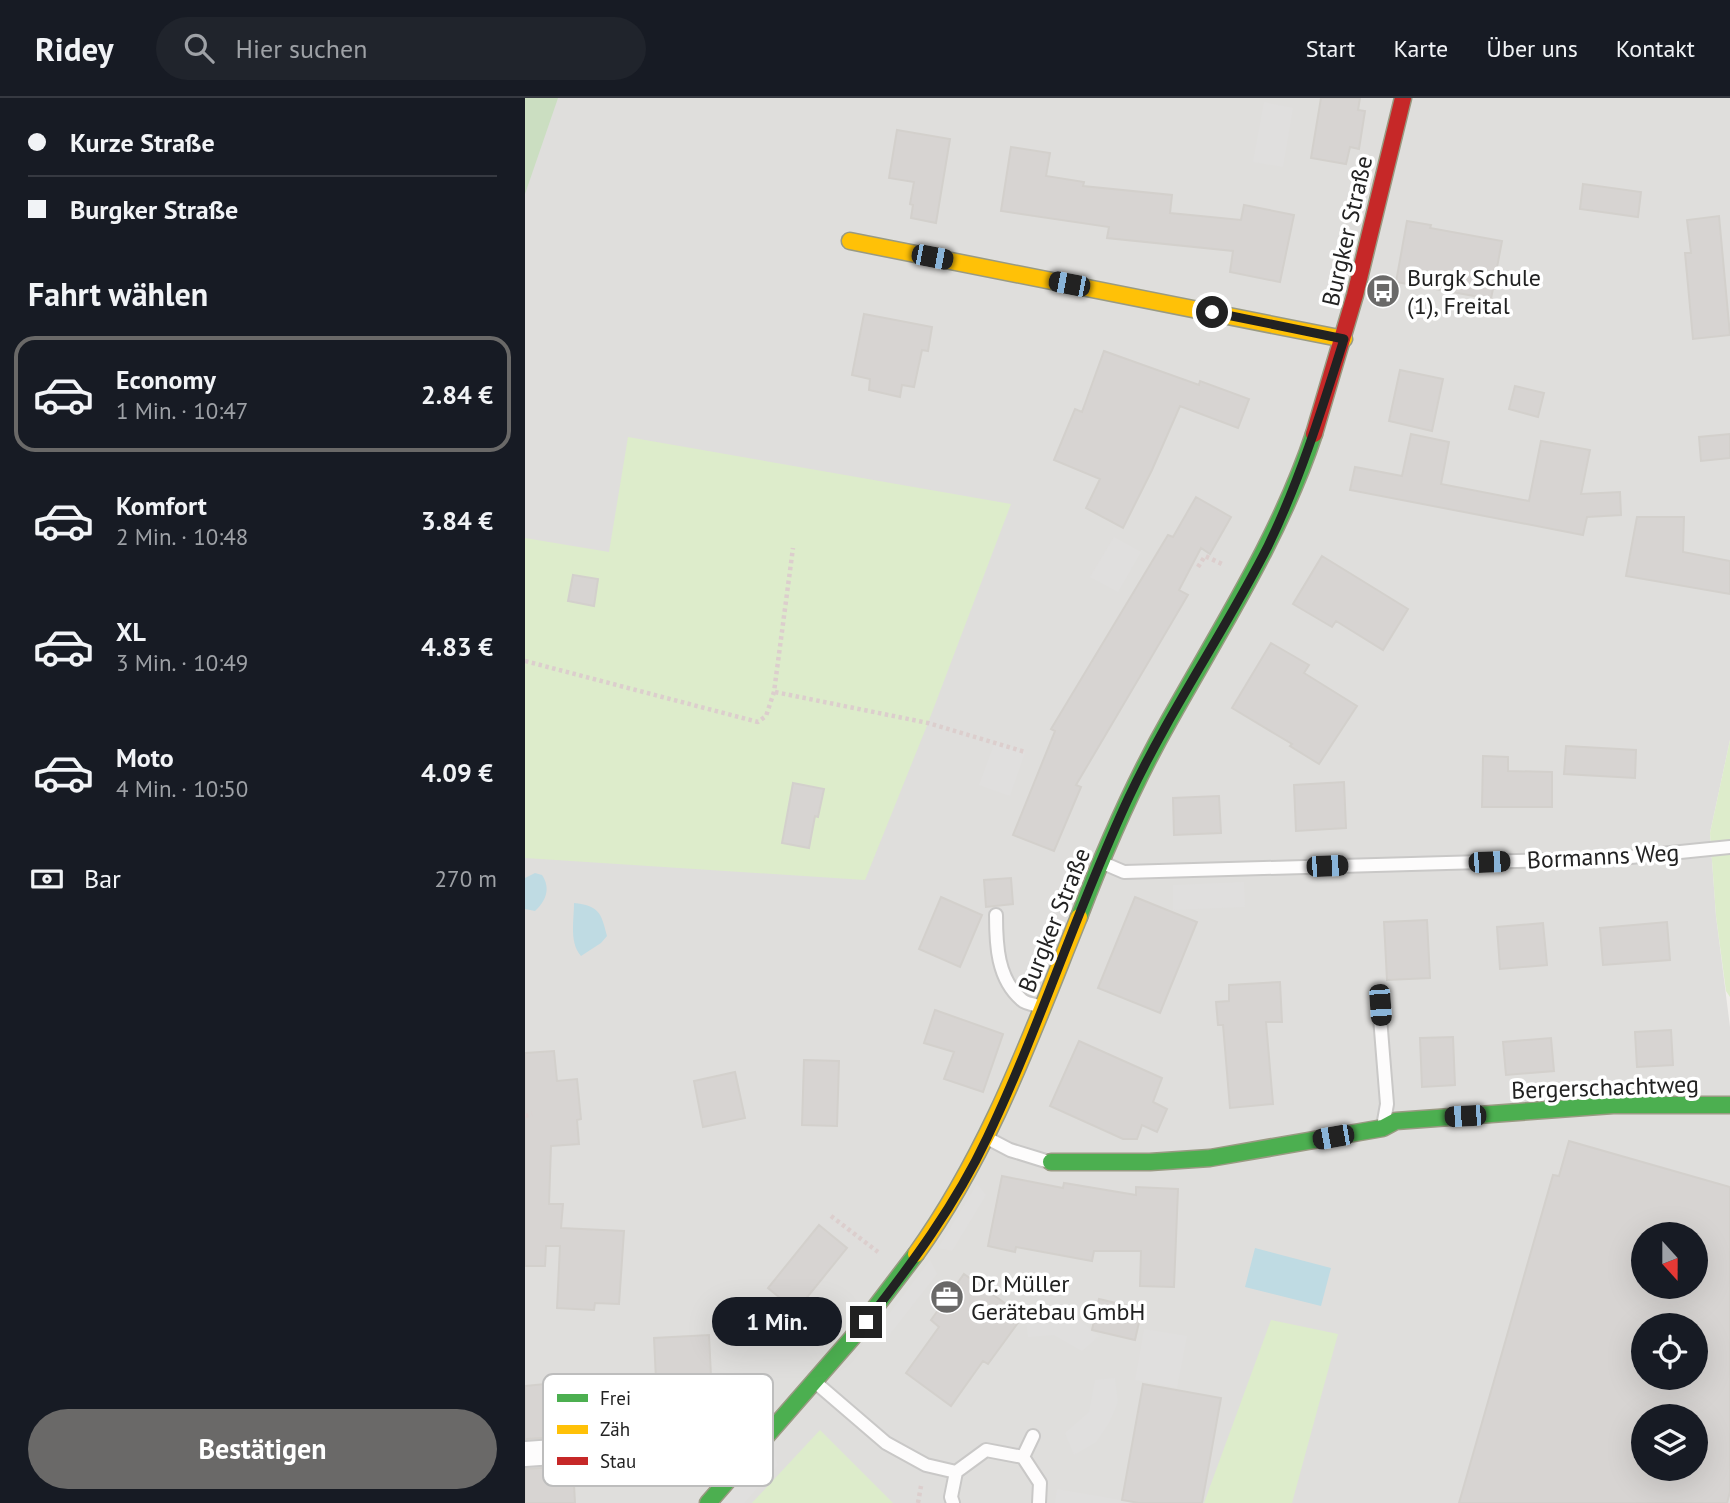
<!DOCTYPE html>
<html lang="de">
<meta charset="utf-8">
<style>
body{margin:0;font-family:"PT Sans",sans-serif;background:#20242c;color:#f1f3f6;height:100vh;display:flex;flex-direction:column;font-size:26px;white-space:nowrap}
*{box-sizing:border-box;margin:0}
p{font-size:23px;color:#9ea1a6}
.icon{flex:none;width:38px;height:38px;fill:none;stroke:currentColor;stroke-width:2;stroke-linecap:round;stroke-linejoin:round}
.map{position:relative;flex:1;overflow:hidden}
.side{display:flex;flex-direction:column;background:#171b24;width:525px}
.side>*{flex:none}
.top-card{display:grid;align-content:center;height:154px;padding:0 28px;background:#171b24}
.needle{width:46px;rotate:159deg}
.fabs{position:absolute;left:1106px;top:1124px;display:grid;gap:14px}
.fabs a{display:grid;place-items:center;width:77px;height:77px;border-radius:50%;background:#171b24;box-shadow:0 7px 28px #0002;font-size:35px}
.end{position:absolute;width:32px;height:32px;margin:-16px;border:9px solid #222;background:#fff;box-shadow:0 0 0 4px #fff}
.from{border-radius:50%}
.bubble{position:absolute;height:49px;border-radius:24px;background:#171b24;box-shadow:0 7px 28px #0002;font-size:23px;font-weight:600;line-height:49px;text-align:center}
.car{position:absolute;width:21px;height:42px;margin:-21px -10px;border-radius:9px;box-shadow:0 0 5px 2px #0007;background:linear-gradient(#222 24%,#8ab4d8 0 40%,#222 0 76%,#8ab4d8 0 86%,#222 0)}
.top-card b{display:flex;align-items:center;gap:24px;height:66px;font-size:26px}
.top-card b+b{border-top:2px solid #363941}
.top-card i{width:18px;height:18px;background:#f1f3f6}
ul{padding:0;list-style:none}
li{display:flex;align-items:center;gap:21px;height:116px;margin:0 14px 10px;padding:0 14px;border:4px solid transparent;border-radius:21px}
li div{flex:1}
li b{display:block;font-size:26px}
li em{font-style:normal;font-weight:600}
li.on{border-color:#6a6968}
li>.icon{width:63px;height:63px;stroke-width:1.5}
h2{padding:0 28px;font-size:32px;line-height:84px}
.pay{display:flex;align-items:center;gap:18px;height:77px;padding:0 28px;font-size:26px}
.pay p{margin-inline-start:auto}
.cta{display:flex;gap:14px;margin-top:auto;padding:14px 28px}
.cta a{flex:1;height:80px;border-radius:42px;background:#6a6968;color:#fff;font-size:28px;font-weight:600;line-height:80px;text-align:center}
header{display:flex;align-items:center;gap:42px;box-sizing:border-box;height:98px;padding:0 35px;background:#171b24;border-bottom:2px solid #363941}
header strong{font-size:33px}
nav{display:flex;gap:38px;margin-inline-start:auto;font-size:24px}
.search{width:490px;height:63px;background:#20242c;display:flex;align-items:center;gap:18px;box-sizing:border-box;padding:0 24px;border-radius:38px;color:#9ea1a6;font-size:26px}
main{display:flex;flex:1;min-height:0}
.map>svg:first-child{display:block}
.residential{fill:#dfdedc;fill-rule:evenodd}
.grass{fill:#ddeccb}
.forest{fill:#cbdec1}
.parking{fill:#e0dfde}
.water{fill:#bfdbe3}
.building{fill:#d7d4d2;stroke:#d3d0cc;stroke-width:2;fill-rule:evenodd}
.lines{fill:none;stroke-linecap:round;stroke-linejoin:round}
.lane-casing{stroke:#c9c8c7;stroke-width:16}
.street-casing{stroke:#c9c8c7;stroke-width:28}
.fast-casing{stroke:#999a82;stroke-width:19}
.slow-casing{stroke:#999a82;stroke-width:19}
.jam-casing{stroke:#999a82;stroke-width:19}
.path{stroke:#dccecd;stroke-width:4.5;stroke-dasharray:3.5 3.5;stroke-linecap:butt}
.lane{stroke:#fdfcfc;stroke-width:12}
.street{stroke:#fdfcfc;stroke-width:24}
.fast{stroke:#4caf50;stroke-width:16}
.slow{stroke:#ffc107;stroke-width:16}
.jam{stroke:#c62828;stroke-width:16}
.route{stroke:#222;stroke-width:9}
.labels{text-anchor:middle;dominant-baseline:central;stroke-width:7;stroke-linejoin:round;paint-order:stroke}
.street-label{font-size:24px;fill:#222;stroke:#fff}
.poi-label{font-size:24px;fill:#222;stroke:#fff;text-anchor:start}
.key{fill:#fff;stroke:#bdbdbd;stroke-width:2}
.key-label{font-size:19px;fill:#222}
</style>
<header>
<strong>Ridey</strong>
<div class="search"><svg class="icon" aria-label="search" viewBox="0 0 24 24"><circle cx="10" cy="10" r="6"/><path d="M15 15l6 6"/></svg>Hier suchen</div>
<nav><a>Start</a><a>Karte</a><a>Über uns</a><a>Kontakt</a></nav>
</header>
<main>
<section class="side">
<div class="top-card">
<b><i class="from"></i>Kurze Straße</b>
<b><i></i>Burgker Straße</b>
</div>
<h2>Fahrt wählen</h2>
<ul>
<li class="on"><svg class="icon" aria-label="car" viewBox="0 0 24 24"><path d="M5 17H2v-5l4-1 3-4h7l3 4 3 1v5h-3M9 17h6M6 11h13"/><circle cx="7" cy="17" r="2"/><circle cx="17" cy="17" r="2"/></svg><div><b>Economy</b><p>1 Min. · 10:47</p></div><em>2.84 €</em></li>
<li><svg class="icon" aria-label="car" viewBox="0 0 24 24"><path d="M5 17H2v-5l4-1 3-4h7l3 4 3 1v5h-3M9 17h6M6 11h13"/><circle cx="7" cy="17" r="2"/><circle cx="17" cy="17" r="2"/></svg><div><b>Komfort</b><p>2 Min. · 10:48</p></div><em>3.84 €</em></li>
<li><svg class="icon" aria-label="car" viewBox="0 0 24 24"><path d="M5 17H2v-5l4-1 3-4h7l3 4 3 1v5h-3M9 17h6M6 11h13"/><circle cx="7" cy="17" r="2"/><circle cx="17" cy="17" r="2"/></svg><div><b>XL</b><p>3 Min. · 10:49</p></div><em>4.83 €</em></li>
<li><svg class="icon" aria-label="car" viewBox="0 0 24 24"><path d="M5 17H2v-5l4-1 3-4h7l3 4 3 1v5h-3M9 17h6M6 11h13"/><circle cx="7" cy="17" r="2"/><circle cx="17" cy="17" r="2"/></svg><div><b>Moto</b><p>4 Min. · 10:50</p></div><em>4.09 €</em></li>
</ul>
<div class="pay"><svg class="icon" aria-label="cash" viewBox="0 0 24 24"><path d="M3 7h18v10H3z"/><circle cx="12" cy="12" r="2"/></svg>Bar<p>270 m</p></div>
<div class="cta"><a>Bestätigen</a></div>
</section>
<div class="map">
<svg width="1205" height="1405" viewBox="0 0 1205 1405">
<rect width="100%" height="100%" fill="#f0eeeb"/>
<path class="residential" d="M 0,0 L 1205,0 L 1205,642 L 1185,735 L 1191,818 L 1205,929 L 1205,1405 L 0,1405 ZM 1118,1136 L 1171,1136 L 1171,1188 L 1118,1188 ZM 1118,1227 L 1171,1227 L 1171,1279 L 1118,1279 ZM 1118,1318 L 1171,1318 L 1171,1370 L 1118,1370 Z"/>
<path class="grass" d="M 103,339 L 486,406 L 403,625 L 340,782 L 0,760 L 0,440 L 84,454 Z
M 1205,642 L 1205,899 L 1201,893 L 1191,818 L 1185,735 Z
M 746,1222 L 813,1236 L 767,1405 L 679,1405 Z
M 295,1332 L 368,1405 L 227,1405 Z"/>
<path class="forest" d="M 0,0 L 33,0 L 0,96 Z"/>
<path class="parking" d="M 739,4 L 768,10 L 758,69 L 728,64 Z
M 589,439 L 616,454 L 593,494 L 565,479 Z
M 470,644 L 500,654 L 485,698 L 454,687 Z
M 719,784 L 720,809 L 648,812 L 648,787 Z
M 452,1086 L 461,1097 L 427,1153 L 413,1150 Z
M 405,1162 L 412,1176 L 362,1240 L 348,1237 Z
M 521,1210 L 549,1218 L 574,1238 L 557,1253 L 529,1237 L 503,1239 L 500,1214 Z
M 619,1231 L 662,1238 L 652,1290 L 610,1282 Z
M 590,1280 L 593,1304 L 584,1325 L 571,1344 L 549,1357 L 540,1335 L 564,1314 L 570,1282 Z
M 241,1338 L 253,1367 L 219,1405 L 183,1405 Z
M 532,1391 L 613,1405 L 530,1405 Z"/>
<path class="water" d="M 10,775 L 17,777 C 26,790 21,803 10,813 L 0,811 L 0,780 Z
M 49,805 C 74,808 76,814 82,838 L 76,845 L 56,858 C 44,844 49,823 49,805 Z
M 730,1150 L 806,1170 L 796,1208 L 720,1189 Z"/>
<path class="building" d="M 796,0 L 835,0 L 833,12 L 840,13 L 834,51 L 825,49 L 821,66 L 786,60 Z
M 372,32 L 425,41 L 411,125 L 386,120 L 388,107 L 385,106 L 389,84 L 364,80 Z
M 486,49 L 525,55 L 521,78 L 559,84 L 558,88 L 647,97 L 645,115 L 716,122 L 719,107 L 769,117 L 755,184 L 705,174 L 708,153 L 582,140 L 584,129 L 476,113 Z
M 1058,86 L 1116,94 L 1113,119 L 1055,111 Z
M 1194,118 L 1205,237 L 1168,241 L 1160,155 L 1166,155 L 1162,122 Z
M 882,123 L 906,127 L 905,130 L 977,143 L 966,201 L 871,184 Z
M 339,216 L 407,229 L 403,253 L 397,252 L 389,289 L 377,287 L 375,299 L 344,292 L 345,281 L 327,277 Z
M 579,253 L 674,287 L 675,283 L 724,301 L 713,330 L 655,308 L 627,372 L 598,430 L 561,410 L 575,381 L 529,362 L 550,311 L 557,314 Z
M 875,272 L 918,281 L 907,333 L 864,323 Z
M 990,288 L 1019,295 L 1013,319 L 984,311 Z
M 886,336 L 924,344 L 916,386 L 1004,403 L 1016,343 L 1065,352 L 1056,396 L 1095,394 L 1096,417 L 1062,419 L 1058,437 L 825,392 L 830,369 L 877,378 Z
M 1205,336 L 1205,360 L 1176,363 L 1174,339 Z
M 671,399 L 706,419 L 685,456 L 676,450 L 654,492 L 663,497 L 551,687 L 556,689 L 529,753 L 488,737 L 530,633 L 526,631 L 643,437 L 648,439 Z
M 1112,419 L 1159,419 L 1158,454 L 1205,463 L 1205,496 L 1101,478 Z
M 797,458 L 883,511 L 858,552 L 811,523 L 807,529 L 768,506 Z
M 48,477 L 73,481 L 69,508 L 43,503 Z
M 746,545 L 784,567 L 779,575 L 832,608 L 794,666 L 765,648 L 767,646 L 707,610 Z
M 1041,648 L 1111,652 L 1110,680 L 1039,676 Z
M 958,658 L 983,659 L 983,673 L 1027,674 L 1027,709 L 957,709 Z
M 819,684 L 821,730 L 771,733 L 769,687 Z
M 268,685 L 299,691 L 293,719 L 290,718 L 284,750 L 257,745 Z
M 694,698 L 696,735 L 649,737 L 648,700 Z
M 486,780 L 488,806 L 461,809 L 459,782 Z
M 416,799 L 457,817 L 435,869 L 394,851 Z
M 610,799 L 672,824 L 635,915 L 573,890 Z
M 902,822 L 905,880 L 862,882 L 859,824 Z
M 1142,824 L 1145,862 L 1078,867 L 1075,830 Z
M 1018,825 L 1022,867 L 975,871 L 972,829 Z
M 755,884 L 757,924 L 741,924 L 748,1006 L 705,1010 L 698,927 L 693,927 L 691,904 L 704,903 L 704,887 Z
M 410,912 L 478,936 L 458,994 L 419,981 L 429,954 L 399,945 Z
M 1146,932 L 1148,967 L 1112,969 L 1110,934 Z
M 928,939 L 930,987 L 897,989 L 895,940 Z
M 1026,940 L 1029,973 L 981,977 L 978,944 Z
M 554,943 L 637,980 L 628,1004 L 642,1011 L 632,1034 L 617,1027 L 612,1041 L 598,1041 L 525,1008 Z
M 29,953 L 32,983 L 52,981 L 56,1021 L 52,1022 L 54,1046 L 26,1048 L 24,1106 L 38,1106 L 36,1130 L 99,1133 L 94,1206 L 70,1205 L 69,1212 L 32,1210 L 35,1148 L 21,1148 L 20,1168 L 0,1168 L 0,955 Z
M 279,962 L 314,963 L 312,1028 L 277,1027 Z
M 210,974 L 220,1020 L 178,1029 L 169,983 Z
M 1044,1043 L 1205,1089 L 1205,1394 L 1202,1405 L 934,1405 L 1028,1077 L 1034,1078 ZM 1118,1136 L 1171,1136 L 1171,1188 L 1118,1188 ZM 1118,1227 L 1171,1227 L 1171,1279 L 1118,1279 ZM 1118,1318 L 1171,1318 L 1171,1370 L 1118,1370 Z
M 477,1078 L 538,1090 L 539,1085 L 611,1097 L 611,1089 L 653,1091 L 649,1189 L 615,1188 L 616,1153 L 569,1153 L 567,1163 L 491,1149 L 490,1154 L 463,1148 Z
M 294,1127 L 322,1150 L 271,1213 L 243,1190 Z
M 439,1176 L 498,1218 L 463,1266 L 458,1263 L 426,1308 L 381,1275 L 414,1229 L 406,1222 Z
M 574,1201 L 617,1211 L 610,1242 L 567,1232 Z
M 184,1237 L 188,1320 L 133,1323 L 129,1240 Z
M 30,1285 L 35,1339 L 0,1341 L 0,1288 Z
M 618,1286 L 696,1300 L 677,1405 L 614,1405 L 597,1402 Z
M 48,1368 L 50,1405 L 0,1405 L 0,1371 Z"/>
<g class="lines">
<g class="lane-casing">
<path id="lane" d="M 578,765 L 599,774 L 1096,760 L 1205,749
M 471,817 C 471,846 472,881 497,902 C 501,906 512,907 518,909
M 854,907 L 862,1006 L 859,1023
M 462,1040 L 485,1052 L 524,1064
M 290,1284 L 361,1345 L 401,1367 L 431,1374
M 498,1359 L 508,1338
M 428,1405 L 426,1399 L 431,1374 L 461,1352 L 498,1359 L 515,1385 L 514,1405"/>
</g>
<g class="street-casing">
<path id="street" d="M 0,1356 L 156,1345 L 195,1362 L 210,1374"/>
</g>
<g class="fast-casing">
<path id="fast" d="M 554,819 C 580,751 609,684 645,621 C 697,528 755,438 789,336
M 526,1064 L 625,1064 L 685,1060 L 858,1030 L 871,1023 L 1088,1007 L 1205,1007
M 183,1405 L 327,1240 L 391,1156"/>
</g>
<g class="slow-casing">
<path id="slow" d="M 325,143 L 819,241
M 391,1156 C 465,1053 507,935 554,819"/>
</g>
<g class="jam-casing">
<path id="jam" d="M 789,336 L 830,197 L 878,0"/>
</g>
<path class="path" d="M 673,469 L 680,458 L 697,466
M 0,563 L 233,624 L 241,618 L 249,594 L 268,450
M 250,594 L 403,625 L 500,654
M 0,1018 L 7,1016
M 306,1118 L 353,1154
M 118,1322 L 120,1281
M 393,1405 L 396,1388"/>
<use href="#lane" class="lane"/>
<use href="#street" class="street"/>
<use href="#fast" class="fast"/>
<use href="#slow" class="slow"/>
<use href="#jam" class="jam"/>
</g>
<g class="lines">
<path class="route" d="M 341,1224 C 386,1167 431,1106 462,1040 C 515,929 552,810 604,699 C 645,612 700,533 743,448 C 775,382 797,311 819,241 L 687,214"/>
</g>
<defs>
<g id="bus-disc" transform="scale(1.75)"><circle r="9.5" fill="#6a6968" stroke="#fff"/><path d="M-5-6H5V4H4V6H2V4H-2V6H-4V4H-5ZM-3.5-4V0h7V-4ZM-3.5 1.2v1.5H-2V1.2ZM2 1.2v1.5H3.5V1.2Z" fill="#fff"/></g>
<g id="office-disc" transform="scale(1.75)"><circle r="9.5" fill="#6a6968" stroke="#fff"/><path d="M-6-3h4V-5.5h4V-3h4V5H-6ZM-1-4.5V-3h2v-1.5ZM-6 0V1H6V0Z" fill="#fff"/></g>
</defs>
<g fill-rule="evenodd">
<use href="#bus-disc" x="858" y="193"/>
<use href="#office-disc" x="422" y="1199"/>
</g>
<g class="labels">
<g class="street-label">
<text transform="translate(822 133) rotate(-77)">Burgker Straße</text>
<text transform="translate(1078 758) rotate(-3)">Bormanns Weg</text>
<text transform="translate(529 822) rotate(-68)">Burgker Straße</text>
<text transform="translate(1080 989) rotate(-2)">Bergerschachtweg</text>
</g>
<g class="poi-label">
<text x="882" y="179">Burgk Schule<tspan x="882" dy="28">(1), Freital</tspan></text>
<text x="446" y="1185">Dr. Müller<tspan x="446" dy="28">Gerätebau GmbH</tspan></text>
</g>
</g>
<rect x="18" y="1276" width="230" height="112" rx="10" class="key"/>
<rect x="32" y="1296" width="31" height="8" fill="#4caf50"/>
<rect x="32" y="1327" width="31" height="9" fill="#ffc107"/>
<rect x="32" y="1359" width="31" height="8" fill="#c62828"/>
<g class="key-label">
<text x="75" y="1307">Frei</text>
<text x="75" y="1338">Zäh</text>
<text x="75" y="1370">Stau</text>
</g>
</svg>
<div class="fabs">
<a><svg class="needle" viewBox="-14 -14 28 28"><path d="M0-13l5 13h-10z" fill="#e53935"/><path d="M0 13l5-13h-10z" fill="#9ea1a6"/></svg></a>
<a><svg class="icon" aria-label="locate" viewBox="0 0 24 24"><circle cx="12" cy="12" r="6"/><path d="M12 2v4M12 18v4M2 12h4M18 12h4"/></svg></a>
<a><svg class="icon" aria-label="layers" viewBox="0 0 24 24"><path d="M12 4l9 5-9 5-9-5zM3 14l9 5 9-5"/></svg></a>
</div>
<i class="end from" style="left:687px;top:214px"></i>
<i class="end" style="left:341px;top:1224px"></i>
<div class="bubble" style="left:187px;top:1199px;width:130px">1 Min.</div>
<i class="car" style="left:407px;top:159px;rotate:101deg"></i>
<i class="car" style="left:544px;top:186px;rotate:281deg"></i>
<i class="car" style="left:964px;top:764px;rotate:88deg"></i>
<i class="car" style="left:802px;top:768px;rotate:88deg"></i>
<i class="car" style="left:855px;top:907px;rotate:176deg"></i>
<i class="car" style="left:940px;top:1018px;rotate:267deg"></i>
<i class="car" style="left:808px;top:1039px;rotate:260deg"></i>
</div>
</main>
